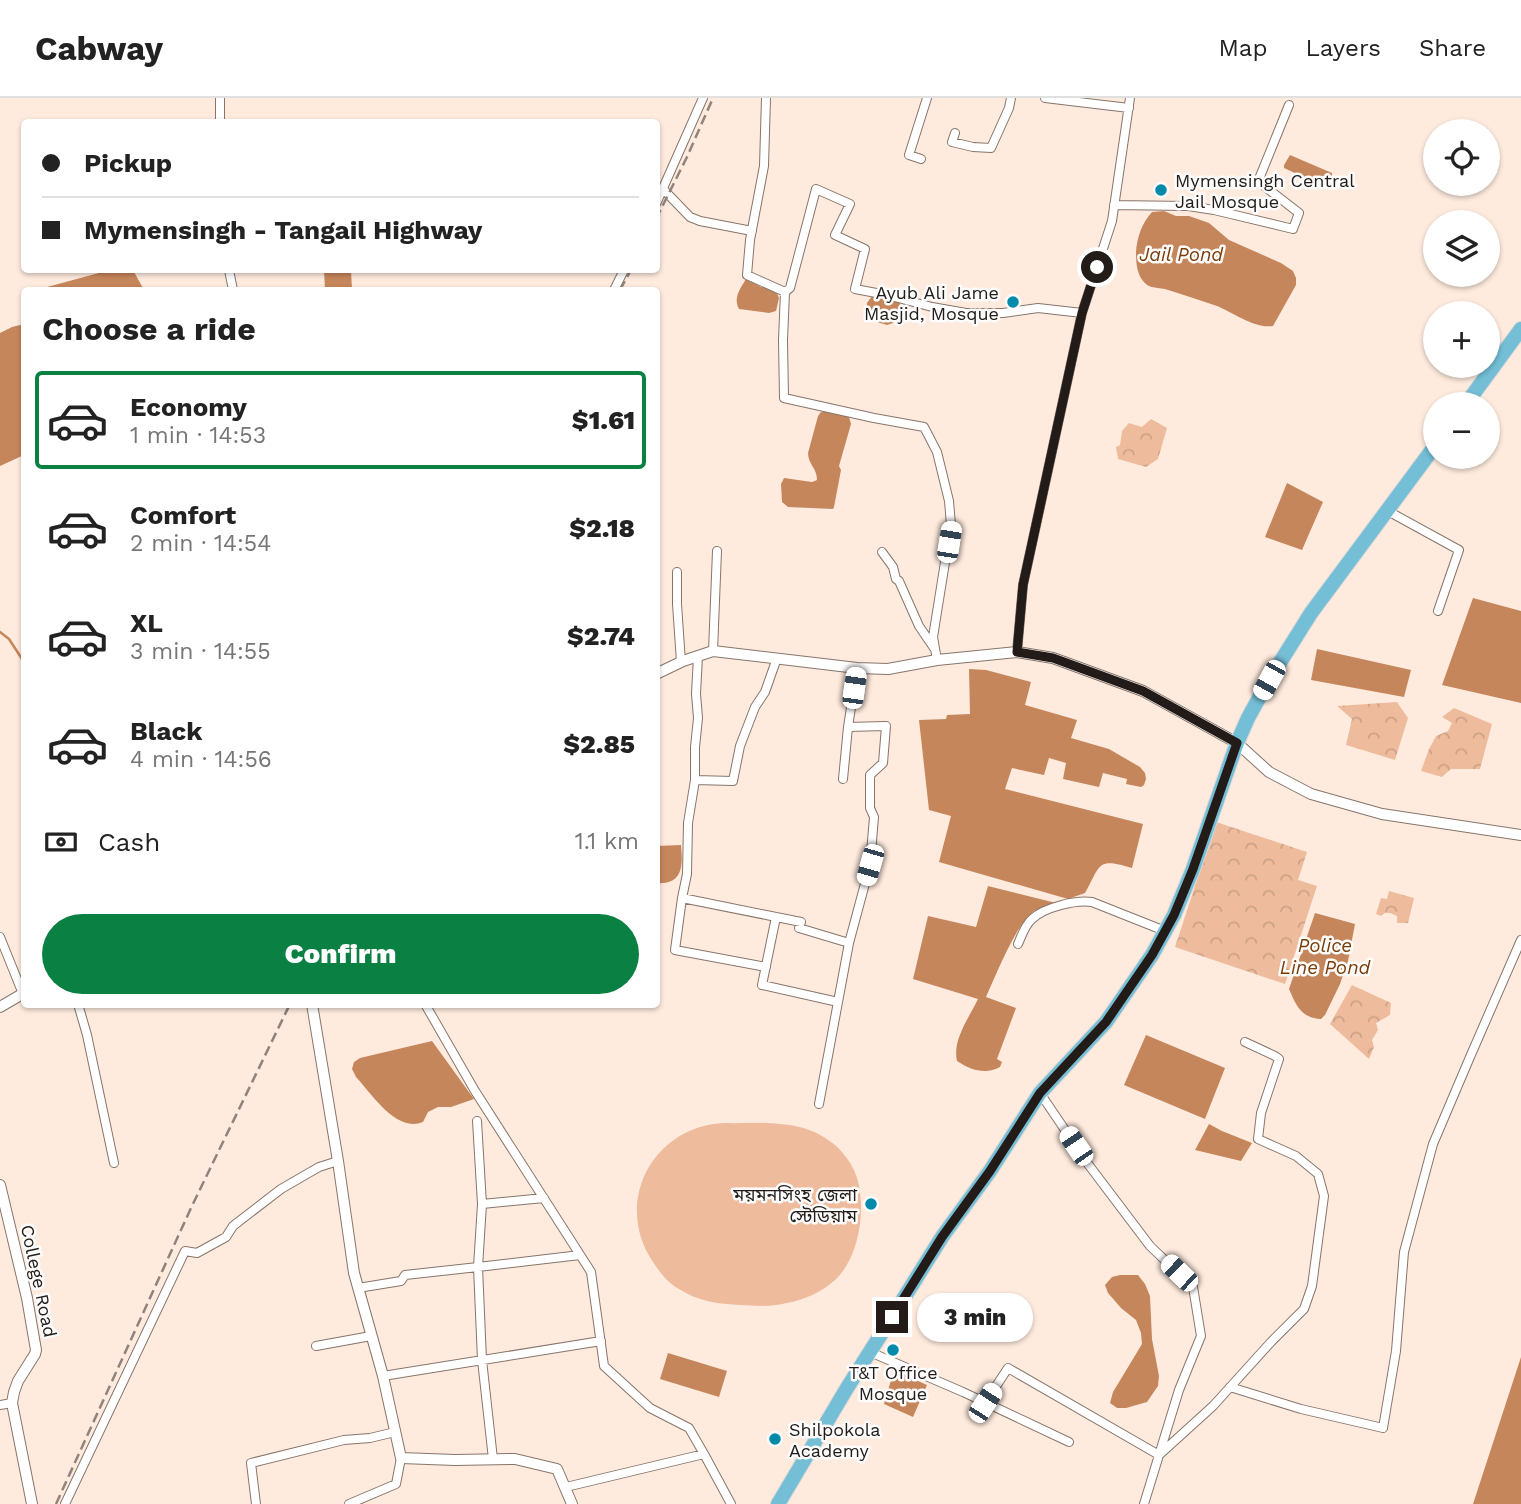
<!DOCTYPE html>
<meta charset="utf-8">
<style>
body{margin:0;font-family:"Work Sans","Noto Sans Bengali",sans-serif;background:#f6f6f6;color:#222;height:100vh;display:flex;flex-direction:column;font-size:26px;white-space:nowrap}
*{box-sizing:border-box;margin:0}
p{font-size:23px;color:#767676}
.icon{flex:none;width:38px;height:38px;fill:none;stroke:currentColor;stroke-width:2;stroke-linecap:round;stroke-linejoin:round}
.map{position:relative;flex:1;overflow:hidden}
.side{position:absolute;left:21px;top:189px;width:639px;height:721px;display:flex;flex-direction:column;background:#fff;border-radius:7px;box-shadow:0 2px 5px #0004}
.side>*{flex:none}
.hud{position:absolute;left:21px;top:21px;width:639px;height:154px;border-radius:7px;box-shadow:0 2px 5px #0004;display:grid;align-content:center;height:154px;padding:0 21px;background:#fff}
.controls{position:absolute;left:1423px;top:21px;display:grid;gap:14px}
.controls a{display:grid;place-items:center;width:77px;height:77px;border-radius:50%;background:#fff;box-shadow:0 2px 5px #0004;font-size:35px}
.end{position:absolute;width:32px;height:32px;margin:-16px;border:9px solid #221b17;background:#fff;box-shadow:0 0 0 4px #fff}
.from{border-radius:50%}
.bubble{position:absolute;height:49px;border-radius:24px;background:#fff;box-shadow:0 2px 5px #0004;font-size:23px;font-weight:800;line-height:49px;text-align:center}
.car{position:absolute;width:21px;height:42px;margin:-21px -10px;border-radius:9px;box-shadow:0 0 5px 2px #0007;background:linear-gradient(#fff 24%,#345 0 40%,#fff 0 76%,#345 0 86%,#fff 0)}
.hud b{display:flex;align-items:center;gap:24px;height:66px;font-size:26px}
.hud b+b{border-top:2px solid #e0e0e0}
.hud i{width:18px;height:18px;background:#222}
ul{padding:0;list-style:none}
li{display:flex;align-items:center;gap:21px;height:98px;margin:0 14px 10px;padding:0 7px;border:4px solid transparent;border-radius:7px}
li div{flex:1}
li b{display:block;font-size:26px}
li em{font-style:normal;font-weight:800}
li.current{border-color:#0b8043}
li>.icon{width:63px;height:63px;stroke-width:1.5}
h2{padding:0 21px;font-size:32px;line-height:84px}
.pay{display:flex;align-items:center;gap:18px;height:77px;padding:0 21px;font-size:26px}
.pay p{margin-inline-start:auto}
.action{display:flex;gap:14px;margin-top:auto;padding:14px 21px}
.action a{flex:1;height:80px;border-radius:42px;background:#0b8043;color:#fff;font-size:28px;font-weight:800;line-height:80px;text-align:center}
header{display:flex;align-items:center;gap:42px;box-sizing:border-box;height:98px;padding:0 35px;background:#fff;border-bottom:2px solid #e0e0e0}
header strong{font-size:33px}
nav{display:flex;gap:38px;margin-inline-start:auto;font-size:24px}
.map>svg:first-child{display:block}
.park{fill:url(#park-crowns)}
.pitch{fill:#eebc9c}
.water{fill:#c6865b}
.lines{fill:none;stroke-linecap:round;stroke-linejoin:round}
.stream{stroke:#c6865b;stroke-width:2.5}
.minor-casing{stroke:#87756a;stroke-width:10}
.tertiary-casing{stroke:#87756a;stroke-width:12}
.trunk-casing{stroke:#d7d6d5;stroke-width:16}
.minor{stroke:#fff;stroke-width:8}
.tertiary{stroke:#fff;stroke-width:10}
.trunk{stroke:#74bed6;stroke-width:14}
.rail{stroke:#91837b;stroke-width:2.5;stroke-dasharray:10 5;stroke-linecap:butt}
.route{stroke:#221b17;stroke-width:9}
.poi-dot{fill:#008aa9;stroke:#fcfcfc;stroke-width:2.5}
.labels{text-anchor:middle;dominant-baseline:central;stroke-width:5;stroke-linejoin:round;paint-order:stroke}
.poi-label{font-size:18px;fill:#221b17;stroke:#fcfcfc;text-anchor:start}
.street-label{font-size:18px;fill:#221b17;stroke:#fcfcfc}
.water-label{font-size:19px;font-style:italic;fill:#793c07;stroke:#fcfcfc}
</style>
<header>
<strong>Cabway</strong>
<nav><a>Map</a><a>Layers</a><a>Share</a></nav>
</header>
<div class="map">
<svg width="1521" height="1406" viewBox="0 0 1521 1406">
<defs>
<pattern id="park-crowns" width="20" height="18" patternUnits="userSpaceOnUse" patternTransform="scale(1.75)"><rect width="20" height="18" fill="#eebc9c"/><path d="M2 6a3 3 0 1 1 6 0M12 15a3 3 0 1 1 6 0" fill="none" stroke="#cca186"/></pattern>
</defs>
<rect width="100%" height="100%" fill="#ffebde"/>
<path class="park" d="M 1151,321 L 1167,330 L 1158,361 L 1146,369 L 1118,361 L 1116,349 L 1120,347 L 1122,333 L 1129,325 L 1142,329 Z
M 1397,604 L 1408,620 L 1395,662 L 1346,647 L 1352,621 L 1337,608 Z
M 1454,610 L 1492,626 L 1480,671 L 1451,671 L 1442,679 L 1421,673 L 1429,651 L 1436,638 L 1448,633 L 1452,625 L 1442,619 Z
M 1216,724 L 1307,754 L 1298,782 L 1317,788 L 1285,886 L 1175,849 Z
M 1389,793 L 1414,800 L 1408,825 L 1397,825 L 1397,818 L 1390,815 L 1385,815 L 1381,818 L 1376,816 L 1381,800 L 1387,801 Z
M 1352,887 L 1391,905 L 1390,917 L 1376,925 L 1378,932 L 1372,942 L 1374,949 L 1369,961 L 1330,926 Z"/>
<path class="pitch" d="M 723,1025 C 759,1026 801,1020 831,1044 C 844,1053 857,1072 859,1088 C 865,1117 858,1161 835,1182 C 822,1194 804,1202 787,1205 C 772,1209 755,1208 740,1207 C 718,1206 697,1203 679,1191 C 668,1185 660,1175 653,1164 C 613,1105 652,1029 723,1025 Z"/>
<path class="water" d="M 1290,57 L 1332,75 L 1332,78 L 1325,89 L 1284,70 L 1284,67 Z
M 1164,113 L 1176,118 L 1189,118 L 1209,125 L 1229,142 L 1281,165 L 1293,173 L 1296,180 L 1296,187 L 1273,228 C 1255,231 1234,215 1217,208 C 1200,202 1183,197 1165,191 C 1161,190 1154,190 1149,188 C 1137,181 1136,166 1136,154 C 1137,139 1142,125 1152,114 Z
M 110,172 L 133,172 L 144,192 L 36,192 Z
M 324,172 L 351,172 L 352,192 L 325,192 Z
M 746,181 L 761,189 L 769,190 L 776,193 L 779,200 L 776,213 L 769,215 L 739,211 C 733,200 740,191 746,181 Z
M 872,198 L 899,202 L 900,206 L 893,225 L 887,227 L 870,222 L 867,215 L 867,205 Z
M 24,226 L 24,357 L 0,368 L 0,235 L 12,229 Z
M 833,313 L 849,319 L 851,326 L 839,368 L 841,372 L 834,409 L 833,411 L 788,409 L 782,404 L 781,386 L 784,380 L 812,384 L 817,382 C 817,370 808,366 808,355 L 818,318 L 821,314 Z
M 1287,385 L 1323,404 L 1302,452 L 1265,439 Z
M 1473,500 L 1521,513 L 1521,605 L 1442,587 Z
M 1317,551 L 1411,572 L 1404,599 L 1311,582 Z
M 969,571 L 986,572 L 1031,584 L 1025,607 L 1077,622 L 1071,640 L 1109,651 L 1140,669 L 1145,675 L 1146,681 L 1144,687 L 1141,689 L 1126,686 L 1127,681 L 1103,675 L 1099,689 L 1063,681 L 1066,665 L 1049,660 L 1044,677 L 1012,670 L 1005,691 L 1143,726 L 1132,770 C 1096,759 1101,767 1085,795 L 1068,801 L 939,764 L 951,718 L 929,712 L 919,622 L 946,621 L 947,617 L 970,616 Z
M 681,747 C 683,768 683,787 656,785 L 656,748 Z
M 988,788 L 1060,806 C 1052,807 1042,809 1034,813 C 1016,826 996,877 986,899 L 1016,910 L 997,961 L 1002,964 L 1000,969 C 986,977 970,972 957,963 C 952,942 969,920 978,901 L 913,881 L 928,818 L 976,829 Z
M 1315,815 L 1355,826 L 1348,863 L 1340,886 L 1325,917 L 1321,921 C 1301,920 1296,907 1289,891 Z
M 1146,937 L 1225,970 L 1205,1021 L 1124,987 Z
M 432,943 L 474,1001 L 451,1009 L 438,1009 L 428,1014 L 423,1024 C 396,1035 372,996 356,979 L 352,971 L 354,964 L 360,960 Z
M 1209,1026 L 1222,1033 L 1252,1045 L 1241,1063 L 1195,1052 Z
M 1120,1177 L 1138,1177 L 1145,1186 L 1150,1198 L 1152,1241 L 1159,1278 L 1158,1288 L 1147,1304 L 1126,1310 L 1117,1310 L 1110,1305 L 1113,1294 L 1142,1246 L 1141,1235 L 1136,1222 L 1121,1210 L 1108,1195 L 1105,1187 L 1112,1179 Z
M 668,1255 L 727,1273 L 719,1299 L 660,1281 Z
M 1521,1259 L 1521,1406 L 1473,1406 Z
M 894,1272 L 927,1287 L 913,1319 L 884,1306 Z"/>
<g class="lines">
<path class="stream" d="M 0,534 L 9,541 L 24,564"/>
<g class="minor-casing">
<path id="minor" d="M 766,0 L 764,68 L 750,142 L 747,177 L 785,194 L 783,242 L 784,300 L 874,320 L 924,329 L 937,354 L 949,403 L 951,427 L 933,539 L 937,562
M 1045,0 L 1129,10
M 220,24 L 220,0
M 955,35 L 952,44 L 973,49 L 991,50 L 1009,10 L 1011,0
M 921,61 L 909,57 L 927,0
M 663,91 L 690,119 L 700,123 L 752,133
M 656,106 L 703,0
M 1114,107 L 1188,108 L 1214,112 L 1293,131 L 1299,115 L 1259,84 L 1259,81 L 1289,7
M 229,172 L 233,192
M 614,192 L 624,172
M 785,194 L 790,190 L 816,91 L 850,106 L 835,137 L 865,151 L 855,191 L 887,197 L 932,209 L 966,215 L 1003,215 L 1038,210 L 1082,215
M 1386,412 L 1459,452 L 1438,513
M 882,454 L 893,469 L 896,481 L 899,483 L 919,528 L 934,550
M 677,474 L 677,506 L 681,564
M 713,553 L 717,453
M 1017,554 L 1023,487 L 1082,215 L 1112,123 L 1130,0
M 843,681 L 848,629 L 857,570
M 695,682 L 695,649 L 698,620 L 696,596 L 698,558
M 682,800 L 801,824 L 799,830 L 849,845
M 776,819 L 762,887 L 838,904
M 0,839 L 23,896
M 1018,846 C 1022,837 1025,827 1032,821 C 1045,809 1075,802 1092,804 L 1165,833
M 766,869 L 675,852 L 682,800 L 687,776 L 688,725 L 695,682 L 733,683 L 740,648 L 755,609 L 765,594 L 777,560
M 78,906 L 87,937 L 114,1065
M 425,906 L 475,993 L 591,1174 L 604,1268 L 650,1310 L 689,1330 L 704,1356 L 566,1389
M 1040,995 L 1088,1066 L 1150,1148 L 1193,1189 L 1201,1238 L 1179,1292 L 1144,1406
M 819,1006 L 849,845 L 870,767 L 874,719 L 870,710 L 870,677 L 883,665 L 886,628 L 848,629
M 477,1023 L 482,1106
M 358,1190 L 401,1183 L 405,1177 L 478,1169 L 482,1106 L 544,1100
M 316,1248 L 371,1238
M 870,1254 L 963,1294 L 1069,1344
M 383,1278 L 601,1243
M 1230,1289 L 1301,1311 L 1383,1330 L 1396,1253 L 1404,1154 L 1433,1046 L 1470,959 L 1521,842
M 985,1305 L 1008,1270 L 1159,1357 L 1213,1308 L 1271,1244 L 1304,1211 L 1312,1188 L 1324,1098 L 1318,1076 L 1296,1058 L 1258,1041 L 1261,1015 L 1279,961 L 1275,958 L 1245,944
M 0,1307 L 12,1305
M 704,1356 L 731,1406
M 493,1361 L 482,1262 L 478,1169 L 580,1157
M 65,1406 L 185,1153 L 197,1155 L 226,1139 L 233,1128 L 281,1091 L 319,1069 L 338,1063
M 256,1406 L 251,1365 L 344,1342 L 370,1340 L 395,1334
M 349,1406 L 396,1386 L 401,1360"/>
</g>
<g class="tertiary-casing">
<path id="tertiary" d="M 656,576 L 683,563 L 713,553 L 857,570 L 888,571 L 937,562 L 1017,554 L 1053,560 L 1143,593 L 1237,645 L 1269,674 L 1311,696 L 1382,716 L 1521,737
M 312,906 L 338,1063 L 354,1175 L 383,1278 L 401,1360 L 455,1362 L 515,1361 L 557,1371 L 572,1406
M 0,909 L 24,895
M 0,1087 L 27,1200 L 36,1252 L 35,1256 L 18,1283 L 14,1294 L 12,1305 L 32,1406"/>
</g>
<g class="trunk-casing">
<path id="trunk" d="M 1466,306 L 1521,231
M 778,1406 L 847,1290 L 892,1219 L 942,1139 L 990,1073 L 1040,995 L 1106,924 L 1152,857 L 1174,817 L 1193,771 L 1237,645 L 1248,620 L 1269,582 L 1311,515 L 1435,348"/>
</g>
<use href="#minor" class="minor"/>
<use href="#tertiary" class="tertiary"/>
<use href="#trunk" class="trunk"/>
<path class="rail" d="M 656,121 L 687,59 L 713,0
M 620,192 L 631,172
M 56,1406 L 191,1110 L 290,906"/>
</g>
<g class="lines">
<path class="route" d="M 892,1219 L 942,1139 L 990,1073 L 1040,995 L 1106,924 L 1152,857 L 1174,817 L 1193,771 L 1237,645 L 1143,593 L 1053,560 L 1017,554 L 1023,487 L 1082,215 L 1097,169"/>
</g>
<g class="poi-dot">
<circle cx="1161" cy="92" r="7"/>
<circle cx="1013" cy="204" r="7"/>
<circle cx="871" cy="1106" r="7"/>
<circle cx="893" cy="1252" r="7"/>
<circle cx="775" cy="1341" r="7"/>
</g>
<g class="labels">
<g class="poi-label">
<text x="1175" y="82">Mymensingh Central<tspan x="1175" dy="21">Jail Mosque</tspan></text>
<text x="999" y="194" text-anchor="end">Ayub Ali Jame<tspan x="999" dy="21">Masjid, Mosque</tspan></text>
<text x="857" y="1096" text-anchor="end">ময়মনসিংহ জেলা<tspan x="857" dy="21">স্টেডিয়াম</tspan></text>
<text x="893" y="1274" text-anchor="middle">T&amp;T Office<tspan x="893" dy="21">Mosque</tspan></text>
<text x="789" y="1331">Shilpokola<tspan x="789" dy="21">Academy</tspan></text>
</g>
<g class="street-label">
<text transform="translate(39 1183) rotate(78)">College Road</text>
</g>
<g class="water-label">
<text x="1181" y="156">Jail Pond</text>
<text x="1325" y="847">Police<tspan x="1325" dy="22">Line Pond</tspan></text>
</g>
</g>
</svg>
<div class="controls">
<a><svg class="icon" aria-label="locate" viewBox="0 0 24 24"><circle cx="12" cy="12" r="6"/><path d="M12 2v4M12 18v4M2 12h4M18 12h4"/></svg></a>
<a><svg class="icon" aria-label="layers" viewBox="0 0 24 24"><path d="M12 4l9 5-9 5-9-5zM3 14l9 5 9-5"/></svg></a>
<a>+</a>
<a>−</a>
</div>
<i class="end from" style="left:1097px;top:169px"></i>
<i class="end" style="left:892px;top:1219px"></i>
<div class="bubble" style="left:917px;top:1195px;width:116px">3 min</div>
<i class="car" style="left:949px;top:444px;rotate:9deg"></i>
<i class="car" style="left:1269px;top:582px;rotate:209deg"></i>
<i class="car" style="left:854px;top:590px;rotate:8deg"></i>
<i class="car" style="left:870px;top:767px;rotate:196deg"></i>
<i class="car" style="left:1076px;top:1048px;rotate:326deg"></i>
<i class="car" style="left:1179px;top:1175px;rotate:314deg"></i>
<i class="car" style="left:985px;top:1305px;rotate:33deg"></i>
<div class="hud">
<b><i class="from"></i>Pickup</b>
<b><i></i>Mymensingh - Tangail Highway</b>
</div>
<section class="side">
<h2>Choose a ride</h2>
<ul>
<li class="current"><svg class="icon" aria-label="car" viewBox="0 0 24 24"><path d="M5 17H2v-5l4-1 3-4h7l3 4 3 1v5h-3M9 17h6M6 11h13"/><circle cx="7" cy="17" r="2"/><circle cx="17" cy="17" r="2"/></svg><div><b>Economy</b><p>1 min · 14:53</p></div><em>$1.61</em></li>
<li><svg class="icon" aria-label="car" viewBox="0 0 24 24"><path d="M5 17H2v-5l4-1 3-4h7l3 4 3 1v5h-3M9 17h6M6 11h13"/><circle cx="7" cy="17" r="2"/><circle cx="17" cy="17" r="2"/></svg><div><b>Comfort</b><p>2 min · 14:54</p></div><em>$2.18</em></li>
<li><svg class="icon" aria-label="car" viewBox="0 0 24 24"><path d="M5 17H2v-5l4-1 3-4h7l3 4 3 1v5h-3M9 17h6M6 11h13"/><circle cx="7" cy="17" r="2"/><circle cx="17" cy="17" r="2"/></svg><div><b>XL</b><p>3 min · 14:55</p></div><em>$2.74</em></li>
<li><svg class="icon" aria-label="car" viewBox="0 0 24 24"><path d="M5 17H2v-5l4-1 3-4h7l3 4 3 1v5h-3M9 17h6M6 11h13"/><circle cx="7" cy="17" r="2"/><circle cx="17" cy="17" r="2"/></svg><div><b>Black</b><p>4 min · 14:56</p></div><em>$2.85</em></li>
</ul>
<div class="pay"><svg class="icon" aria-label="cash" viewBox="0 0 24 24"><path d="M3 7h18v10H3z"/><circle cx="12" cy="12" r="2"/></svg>Cash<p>1.1 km</p></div>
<div class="action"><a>Confirm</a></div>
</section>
</div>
